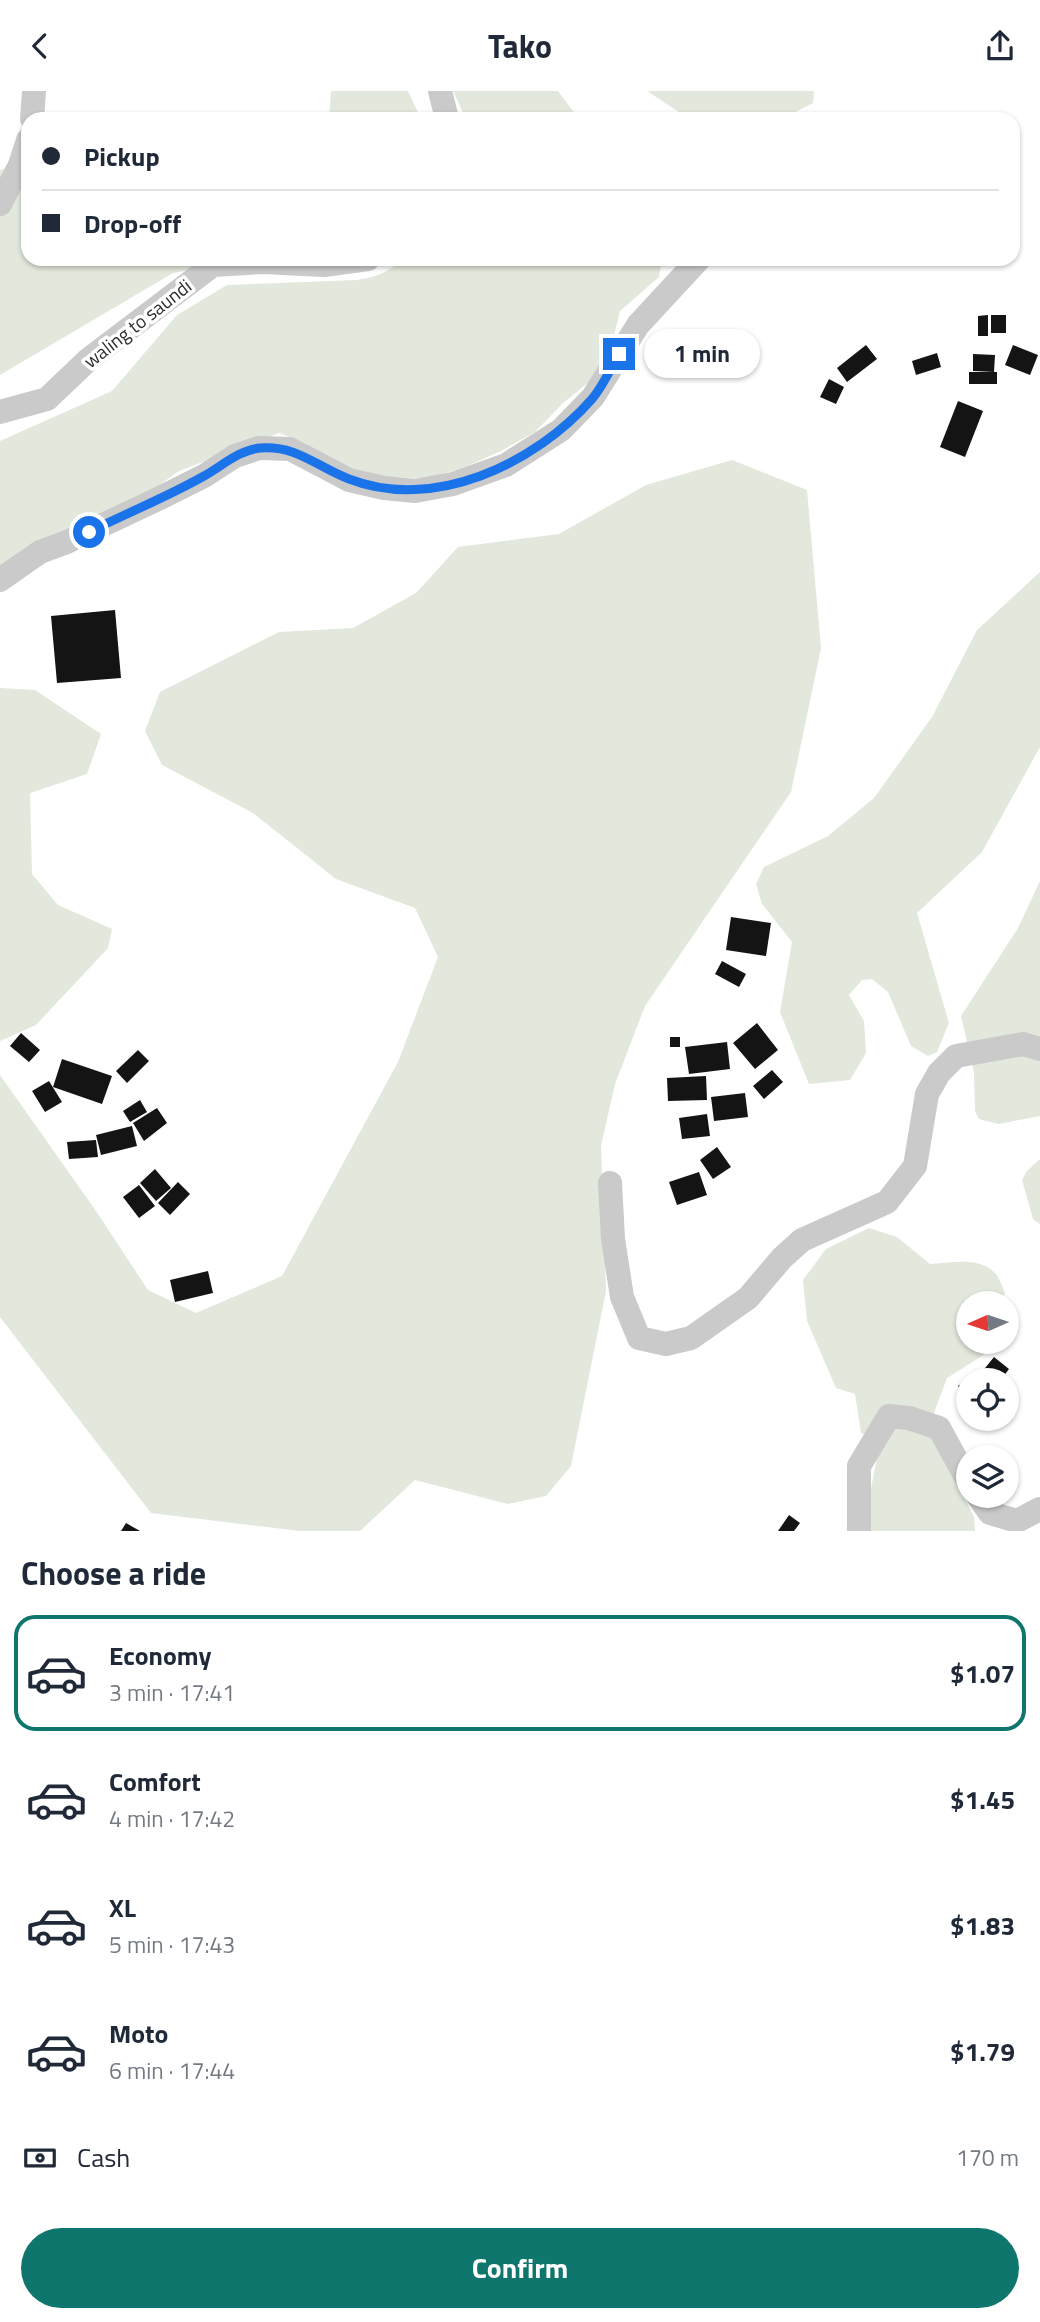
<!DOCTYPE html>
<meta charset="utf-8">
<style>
body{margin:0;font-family:"Titillium Web",sans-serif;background:#f2f2f3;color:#1f2937;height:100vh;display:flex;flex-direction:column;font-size:26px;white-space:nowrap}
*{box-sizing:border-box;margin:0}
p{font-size:23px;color:#747a83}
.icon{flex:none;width:38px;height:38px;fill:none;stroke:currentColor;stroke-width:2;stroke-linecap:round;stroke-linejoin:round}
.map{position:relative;height:1440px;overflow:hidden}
.side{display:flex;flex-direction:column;background:#fff;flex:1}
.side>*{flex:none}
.guide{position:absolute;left:21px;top:21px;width:999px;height:154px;border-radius:21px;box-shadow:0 2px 5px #0004;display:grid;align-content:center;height:154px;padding:0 21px;background:#fff}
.needle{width:46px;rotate:267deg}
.fabs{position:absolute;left:956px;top:1200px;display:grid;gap:14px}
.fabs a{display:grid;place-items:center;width:63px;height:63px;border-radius:50%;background:#fff;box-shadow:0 2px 5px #0004;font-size:35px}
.end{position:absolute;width:32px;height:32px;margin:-16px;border:9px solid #1a73e8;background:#fff;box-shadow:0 0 0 4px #fff}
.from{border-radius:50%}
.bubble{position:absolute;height:49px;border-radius:24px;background:#fff;box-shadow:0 2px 5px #0004;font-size:23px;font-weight:700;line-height:49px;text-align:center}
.guide b{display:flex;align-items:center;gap:24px;height:66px;font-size:26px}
.guide b+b{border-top:2px solid #e0e1e3}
.guide i{width:18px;height:18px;background:#1f2937}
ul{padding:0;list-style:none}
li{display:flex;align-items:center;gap:21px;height:116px;margin:0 14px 10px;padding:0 7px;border:4px solid transparent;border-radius:21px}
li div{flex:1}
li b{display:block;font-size:26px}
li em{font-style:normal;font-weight:700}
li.active{border-color:#0f766e}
li>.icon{width:63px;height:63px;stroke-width:1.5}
h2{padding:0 21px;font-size:32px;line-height:84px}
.pay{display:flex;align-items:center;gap:18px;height:77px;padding:0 21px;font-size:26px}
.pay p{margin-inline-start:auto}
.action{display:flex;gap:14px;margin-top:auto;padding:14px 21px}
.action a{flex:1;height:80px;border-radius:42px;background:#0f766e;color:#fff;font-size:28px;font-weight:700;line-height:80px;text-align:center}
header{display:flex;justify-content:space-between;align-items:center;height:91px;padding:0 21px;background:#fff;font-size:32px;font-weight:700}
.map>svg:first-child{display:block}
.green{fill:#e2e8dc}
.building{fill:#141414}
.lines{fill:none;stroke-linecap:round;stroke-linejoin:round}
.minor{stroke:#cacaca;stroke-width:24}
.route{stroke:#1a73e8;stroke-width:9}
.labels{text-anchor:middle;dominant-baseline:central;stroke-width:7;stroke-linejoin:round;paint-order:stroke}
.street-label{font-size:19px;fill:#2d2d2d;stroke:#fff}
</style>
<header><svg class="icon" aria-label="back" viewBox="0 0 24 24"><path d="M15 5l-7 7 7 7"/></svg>Tako<svg class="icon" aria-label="share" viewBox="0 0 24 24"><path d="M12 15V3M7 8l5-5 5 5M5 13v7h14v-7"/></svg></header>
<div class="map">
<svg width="1040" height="1440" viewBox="0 0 1040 1440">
<rect width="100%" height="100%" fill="#fff"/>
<path class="green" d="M 331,0 L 408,0 L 421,28 L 329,28 Z
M 453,0 L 558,0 L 579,28 L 466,28 Z
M 647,0 L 814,0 L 813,12 L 782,28 L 705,28 L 682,23 Z
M 28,71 L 28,168 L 226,168 L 213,174 L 173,182 L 0,284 L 0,79 Z
M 402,168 L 662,168 L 659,186 L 620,220 L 606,277 L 562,313 L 535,341 L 501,360 L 463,377 L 426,388 L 355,384 L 320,365 L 305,352 L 279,342 L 179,380 L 147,403 L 0,476 L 0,350 L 112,300 L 177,224 L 227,194 L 357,189 C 375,186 389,182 402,168 Z
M 732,369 L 807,399 L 821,557 L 791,701 L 645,915 L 615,993 L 601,1055 L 606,1200 L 571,1375 L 546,1405 L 508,1413 L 415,1389 L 360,1440 L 300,1440 L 151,1422 L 0,1226 L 0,984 L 96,1120 L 148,1199 L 196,1222 L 282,1185 L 398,971 L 438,866 L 415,817 L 336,788 L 253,722 L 162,674 L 145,640 L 160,601 L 279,541 L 353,537 L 416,502 L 458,456 L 559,443 L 646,394 Z
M 1040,481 L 1040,656 L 982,761 L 917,822 L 949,932 L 937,961 L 928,965 L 911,955 L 888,901 L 872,888 L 862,889 L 849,904 L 864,930 L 866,962 L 850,989 L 809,993 L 780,921 L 792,851 L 762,813 L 756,793 L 764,776 L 828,745 L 874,707 L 932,626 L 977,539 Z
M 0,597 L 35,599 L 101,643 L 87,683 L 30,702 L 32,783 L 58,814 L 112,838 L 108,857 L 36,934 L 0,950 Z
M 1040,790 L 1040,1025 L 998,1033 L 979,1028 L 975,1020 L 974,982 L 961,925 L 1018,837 Z
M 1040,1068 L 1040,1133 L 1033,1128 L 1022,1089 L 1027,1080 Z
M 869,1137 L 897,1146 L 930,1173 C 950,1172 979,1165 995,1182 C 1000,1187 1002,1196 1005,1202 L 1000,1213 L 968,1213 L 968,1251 L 993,1251 L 982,1265 L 947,1287 L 929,1335 L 974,1426 L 975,1440 L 871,1440 L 870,1403 L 880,1350 L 861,1342 L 855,1303 L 836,1297 L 807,1230 L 803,1189 L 826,1158 Z"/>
<path class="building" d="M 988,224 L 988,245 L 978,245 L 978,225 Z
M 991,224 L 1006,224 L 1006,242 L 991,242 Z
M 866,254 L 877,268 L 847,291 L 837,277 Z
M 1013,254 L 1038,264 L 1030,284 L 1005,274 Z
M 937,262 L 941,276 L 916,284 L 912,270 Z
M 973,263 L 995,264 L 994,281 L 973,280 Z
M 969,281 L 997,281 L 997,293 L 969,293 Z
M 829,288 L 844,296 L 836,313 L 820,306 Z
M 958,310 L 983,320 L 965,366 L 940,356 Z
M 115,519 L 121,587 L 57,592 L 51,525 Z
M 731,826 L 771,832 L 766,865 L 726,859 Z
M 722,870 L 746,883 L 739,896 L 715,883 Z
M 757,932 L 778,959 L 755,978 L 733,952 Z
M 21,942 L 40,959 L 29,971 L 10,955 Z
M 670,946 L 680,946 L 680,956 L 670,956 Z
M 727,951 L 730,978 L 689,983 L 685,956 Z
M 138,959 L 149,970 L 127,992 L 116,980 Z
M 62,968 L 112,985 L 102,1013 L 53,996 Z
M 772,979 L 783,991 L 764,1008 L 753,995 Z
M 706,985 L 707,1009 L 668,1010 L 667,987 Z
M 49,990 L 62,1011 L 45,1021 L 32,1000 Z
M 745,1002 L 748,1026 L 714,1030 L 711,1006 Z
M 140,1009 L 147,1021 L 130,1031 L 123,1020 Z
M 157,1017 L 167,1032 L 144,1050 L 133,1032 Z
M 707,1023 L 710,1045 L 682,1048 L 679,1027 Z
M 132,1035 L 137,1055 L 101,1064 L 96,1044 Z
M 96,1049 L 98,1066 L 69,1068 L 67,1051 Z
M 717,1056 L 731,1076 L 713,1088 L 700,1069 Z
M 155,1078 L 171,1097 L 156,1110 L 140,1092 Z
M 699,1081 L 707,1104 L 677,1114 L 669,1091 Z
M 178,1091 L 190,1103 L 170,1124 L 158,1112 Z
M 139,1094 L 155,1115 L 139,1127 L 123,1106 Z
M 208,1180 L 213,1202 L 175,1211 L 170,1189 Z
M 994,1266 L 1009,1278 L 1000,1290 L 981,1290 L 977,1287 Z
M 974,1284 L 977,1290 L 968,1290 L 968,1310 L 958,1295 Z
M 789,1424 L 800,1432 L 794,1440 L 778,1440 Z
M 126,1432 L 140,1440 L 121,1440 Z"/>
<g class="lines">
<path class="minor" d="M 440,0 L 447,28
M 32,28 L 34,0
M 0,113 L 20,74 L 28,49
M 0,321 L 47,308 L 89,268 L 213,174 L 263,171 L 324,174 L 368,168
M 0,489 L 40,461 L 67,451 L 158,408 L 204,385 L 235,365 L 259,357 L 290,358 L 349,389 L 384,397 L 415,400 L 453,393 L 506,374 L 561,339 L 593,306 L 638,234 L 699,168
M 610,1092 L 613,1148 L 622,1206 L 639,1247 L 666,1253 L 691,1247 L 748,1207 L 782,1167 L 802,1149 L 887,1111 L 915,1075 L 927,1003 L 939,982 L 956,965 L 1023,953 L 1040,958
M 978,1405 L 990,1422 L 1017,1430 L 1040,1418
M 859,1440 L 859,1375 L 889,1325 L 909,1327 L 939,1337 L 968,1390"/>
</g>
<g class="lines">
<path class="route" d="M 89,441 C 127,422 167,406 204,385 C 222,375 239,359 260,357 C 297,354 317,376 349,388 C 434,421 535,373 592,308 C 603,295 611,277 619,263"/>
</g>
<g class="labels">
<g class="street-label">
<text transform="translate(137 232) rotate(-38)">waling to saundi</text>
</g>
</g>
</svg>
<div class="fabs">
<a><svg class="needle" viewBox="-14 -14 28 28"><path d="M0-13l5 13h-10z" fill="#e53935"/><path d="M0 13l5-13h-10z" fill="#747a83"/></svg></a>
<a><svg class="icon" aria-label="locate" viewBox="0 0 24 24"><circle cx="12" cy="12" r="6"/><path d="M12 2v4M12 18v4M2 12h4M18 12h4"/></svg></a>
<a><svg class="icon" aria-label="layers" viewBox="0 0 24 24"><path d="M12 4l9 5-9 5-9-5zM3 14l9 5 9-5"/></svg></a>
</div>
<i class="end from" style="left:89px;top:441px"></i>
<i class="end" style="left:619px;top:263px"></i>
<div class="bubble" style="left:644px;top:238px;width:116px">1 min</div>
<div class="guide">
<b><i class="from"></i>Pickup</b>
<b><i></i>Drop-off</b>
</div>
</div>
<section class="side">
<h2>Choose a ride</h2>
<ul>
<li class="active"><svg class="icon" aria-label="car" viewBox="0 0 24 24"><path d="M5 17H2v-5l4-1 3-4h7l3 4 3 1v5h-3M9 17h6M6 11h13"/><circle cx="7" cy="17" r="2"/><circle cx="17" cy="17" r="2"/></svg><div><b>Economy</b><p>3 min · 17:41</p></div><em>$1.07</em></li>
<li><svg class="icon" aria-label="car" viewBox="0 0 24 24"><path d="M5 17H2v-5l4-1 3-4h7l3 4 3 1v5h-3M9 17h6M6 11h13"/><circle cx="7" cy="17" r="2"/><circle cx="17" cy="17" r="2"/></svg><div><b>Comfort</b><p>4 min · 17:42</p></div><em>$1.45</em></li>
<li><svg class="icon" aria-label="car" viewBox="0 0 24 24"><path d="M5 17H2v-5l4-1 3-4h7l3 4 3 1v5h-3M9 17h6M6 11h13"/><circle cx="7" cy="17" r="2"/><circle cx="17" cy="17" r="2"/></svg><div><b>XL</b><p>5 min · 17:43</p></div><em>$1.83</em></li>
<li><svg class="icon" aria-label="car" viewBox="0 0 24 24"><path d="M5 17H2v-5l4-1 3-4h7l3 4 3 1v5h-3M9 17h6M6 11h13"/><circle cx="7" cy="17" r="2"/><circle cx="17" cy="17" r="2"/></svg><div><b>Moto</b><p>6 min · 17:44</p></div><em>$1.79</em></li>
</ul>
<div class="pay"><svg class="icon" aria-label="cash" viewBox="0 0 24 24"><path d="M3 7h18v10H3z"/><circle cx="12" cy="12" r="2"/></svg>Cash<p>170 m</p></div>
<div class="action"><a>Confirm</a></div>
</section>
